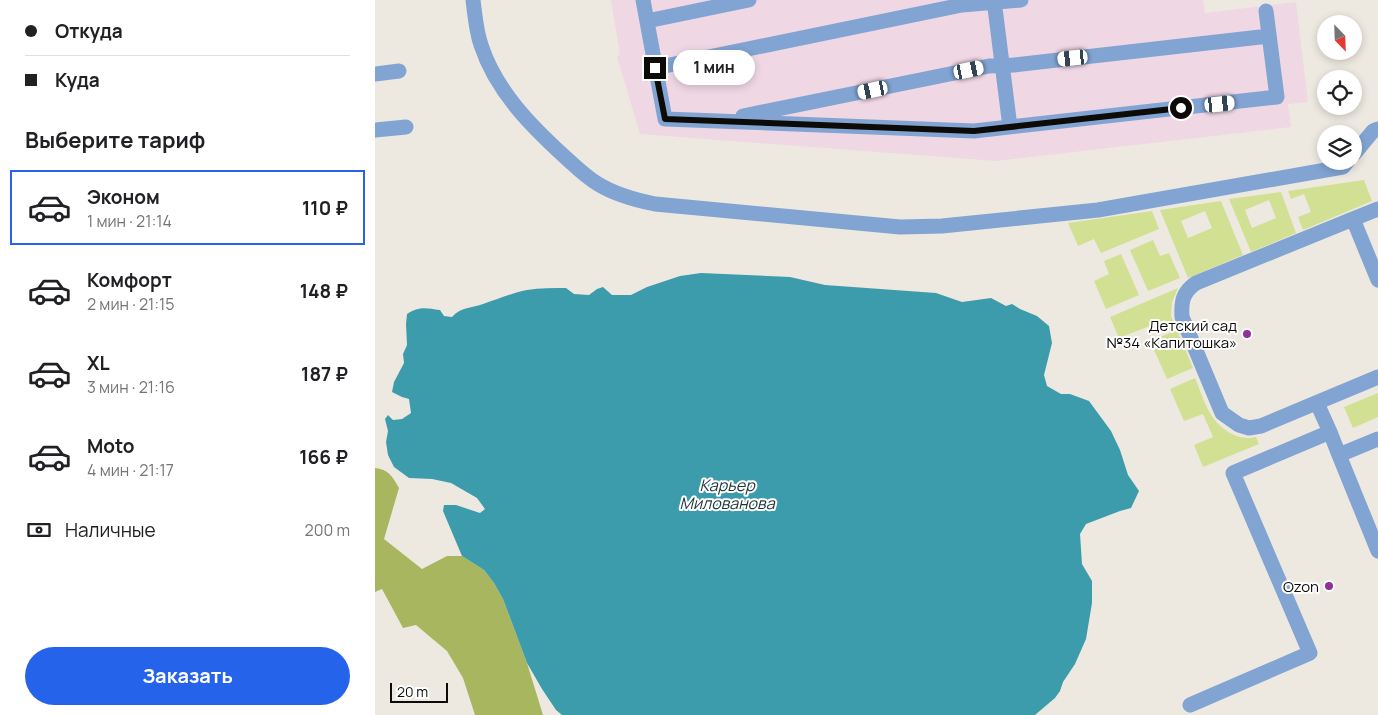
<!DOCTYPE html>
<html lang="ru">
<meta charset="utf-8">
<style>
body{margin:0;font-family:Manrope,sans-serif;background:#f2f2f2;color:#202124;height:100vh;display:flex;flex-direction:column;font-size:19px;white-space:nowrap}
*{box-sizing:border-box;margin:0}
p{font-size:16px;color:#757577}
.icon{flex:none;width:28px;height:28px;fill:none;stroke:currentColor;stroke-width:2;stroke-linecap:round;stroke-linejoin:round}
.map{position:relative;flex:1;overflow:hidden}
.side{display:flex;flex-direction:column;background:#fff;width:375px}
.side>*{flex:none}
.top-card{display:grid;align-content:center;height:110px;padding:0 25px;background:#fff}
.needle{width:32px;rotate:157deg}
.buttons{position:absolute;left:942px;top:15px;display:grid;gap:10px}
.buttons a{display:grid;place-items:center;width:45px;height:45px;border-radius:50%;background:#fff;box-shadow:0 2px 8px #0003;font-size:25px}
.scale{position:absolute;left:15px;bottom:12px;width:58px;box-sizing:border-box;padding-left:5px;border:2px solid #0c0b08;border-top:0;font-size:14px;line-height:18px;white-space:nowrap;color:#0c0b08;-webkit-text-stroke:4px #fff;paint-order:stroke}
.end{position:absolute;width:22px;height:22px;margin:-11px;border:6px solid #0c0b08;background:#fff;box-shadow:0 0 0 2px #fff}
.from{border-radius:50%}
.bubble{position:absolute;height:35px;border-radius:18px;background:#fff;box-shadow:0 2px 8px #0003;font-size:16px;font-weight:700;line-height:35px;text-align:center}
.car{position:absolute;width:15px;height:30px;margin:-15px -8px;border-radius:6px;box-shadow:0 0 4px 1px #0007;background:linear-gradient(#fff 24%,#345 0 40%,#fff 0 76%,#345 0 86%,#fff 0)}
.top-card b{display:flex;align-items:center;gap:18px;height:48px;font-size:19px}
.top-card b+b{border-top:1px solid #e0e0e0}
.top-card i{width:12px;height:12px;background:#202124}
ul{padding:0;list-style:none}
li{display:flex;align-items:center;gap:15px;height:75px;margin:0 10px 8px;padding:0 15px;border:2px solid transparent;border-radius:0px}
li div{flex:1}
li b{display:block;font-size:19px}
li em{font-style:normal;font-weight:700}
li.selected{border-color:#2563eb}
li>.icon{width:45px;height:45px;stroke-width:1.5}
h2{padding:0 25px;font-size:22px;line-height:60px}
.pay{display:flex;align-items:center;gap:12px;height:55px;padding:0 25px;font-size:19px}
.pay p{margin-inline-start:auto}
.cta{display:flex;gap:10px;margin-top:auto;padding:10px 25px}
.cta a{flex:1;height:58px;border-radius:30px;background:#2563eb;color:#fff;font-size:20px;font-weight:700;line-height:58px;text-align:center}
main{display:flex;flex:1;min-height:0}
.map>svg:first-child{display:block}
.industrial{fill:#efd8e4}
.green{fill:#d2e093;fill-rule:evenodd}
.forest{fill:#a8b65f}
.water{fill:#3d9cac}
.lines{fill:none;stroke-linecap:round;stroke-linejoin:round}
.minor{stroke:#82a4d2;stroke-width:15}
.route{stroke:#0c0b08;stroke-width:6}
.poi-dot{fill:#913099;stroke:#fff;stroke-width:2}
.labels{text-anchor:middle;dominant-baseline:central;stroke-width:4;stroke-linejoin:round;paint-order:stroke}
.poi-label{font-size:15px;fill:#0c0b08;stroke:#fff;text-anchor:end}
.water-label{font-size:16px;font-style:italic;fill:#1f3539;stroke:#fff}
</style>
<main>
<section class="side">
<div class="top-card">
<b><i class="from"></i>Откуда</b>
<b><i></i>Куда</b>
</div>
<h2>Выберите тариф</h2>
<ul>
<li class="selected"><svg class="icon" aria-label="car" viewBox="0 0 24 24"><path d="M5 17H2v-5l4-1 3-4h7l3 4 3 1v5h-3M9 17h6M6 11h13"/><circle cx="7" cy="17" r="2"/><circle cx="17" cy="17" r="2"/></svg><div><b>Эконом</b><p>1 мин · 21:14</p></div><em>110 ₽</em></li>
<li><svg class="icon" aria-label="car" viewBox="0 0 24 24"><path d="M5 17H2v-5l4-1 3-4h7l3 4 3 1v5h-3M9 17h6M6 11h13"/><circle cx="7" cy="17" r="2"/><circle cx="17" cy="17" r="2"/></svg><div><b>Комфорт</b><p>2 мин · 21:15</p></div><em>148 ₽</em></li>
<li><svg class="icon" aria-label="car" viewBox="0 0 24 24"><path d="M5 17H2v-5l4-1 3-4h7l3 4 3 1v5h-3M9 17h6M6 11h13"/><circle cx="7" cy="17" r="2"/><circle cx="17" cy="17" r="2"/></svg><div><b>XL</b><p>3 мин · 21:16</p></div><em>187 ₽</em></li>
<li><svg class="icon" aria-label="car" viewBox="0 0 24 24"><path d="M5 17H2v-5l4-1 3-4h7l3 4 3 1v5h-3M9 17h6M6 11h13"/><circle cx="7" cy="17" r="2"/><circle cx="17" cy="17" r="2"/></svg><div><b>Moto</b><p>4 мин · 21:17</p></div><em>166 ₽</em></li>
</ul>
<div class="pay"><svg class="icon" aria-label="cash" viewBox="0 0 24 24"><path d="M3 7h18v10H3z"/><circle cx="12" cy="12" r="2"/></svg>Наличные<p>200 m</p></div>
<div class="cta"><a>Заказать</a></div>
</section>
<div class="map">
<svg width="1003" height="715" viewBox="0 0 1003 715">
<rect width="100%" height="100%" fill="#ede9e0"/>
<path class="industrial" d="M 236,0 L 828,0 L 830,13 L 921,2 L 933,102 L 913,104 L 916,127 L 621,161 L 265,134 L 242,57 L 245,54 Z"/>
<path class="green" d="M 989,180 L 997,201 L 928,230 L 923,217 L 936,212 L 929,194 L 916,199 L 913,191 Z
M 906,192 L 921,233 L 876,252 L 854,199 ZM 894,200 L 901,218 L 877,228 L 870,210 Z
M 846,201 L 868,255 L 813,278 L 785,210 ZM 830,211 L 837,228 L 813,238 L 806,221 Z
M 777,211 L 784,229 L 726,253 L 719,239 L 703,246 L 693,223 Z
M 778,240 L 785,256 L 794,253 L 805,278 L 773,291 L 755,250 Z
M 746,254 L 764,295 L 731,309 L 719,281 L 734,274 L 729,261 Z
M 803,288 L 797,302 L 796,316 L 818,368 L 792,379 L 775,341 L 795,333 L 790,320 L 744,338 L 735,317 Z
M 820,378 C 830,402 834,423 859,435 C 866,438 874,439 881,437 L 884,444 L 828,467 L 819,445 L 838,437 L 828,414 L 809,421 L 795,389 Z
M 1003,393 L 1003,417 L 978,428 L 969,407 Z"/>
<path class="forest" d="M 0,468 C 13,469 18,477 24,488 L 9,539 L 47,569 L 72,556 L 87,556 L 109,570 L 119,583 L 128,599 L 152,663 L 168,715 L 100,715 L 88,678 L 72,651 L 41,625 L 28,628 L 7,589 L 0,592 Z"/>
<path class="water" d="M 326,273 L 415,277 L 450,285 L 561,293 L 587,302 L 616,298 L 631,306 L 637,304 L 645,309 L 662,316 L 674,326 L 677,343 L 669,375 L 672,386 L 686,394 L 695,394 L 714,401 L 736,431 L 745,450 L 753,475 L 764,491 L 756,508 L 745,511 L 711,524 L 705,534 L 707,564 L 717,581 L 717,603 L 711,639 L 700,664 L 688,682 L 685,691 L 680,698 L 660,715 L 187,715 L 181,710 L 167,689 L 152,663 L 128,599 L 119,583 L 109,570 L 87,556 L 68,511 L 69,505 L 81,505 L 105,513 L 110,509 L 102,498 L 76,483 L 57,479 L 34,478 L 19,467 L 13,455 L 11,442 L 13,431 L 10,419 L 13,415 L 18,420 L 27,419 L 36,413 L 34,399 L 27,397 L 17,392 L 19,382 L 29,363 L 28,354 L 32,345 L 31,324 L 32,314 C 44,306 51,308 65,310 L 69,316 L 77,317 C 85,307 98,308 108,304 C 123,299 137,293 152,290 C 165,288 178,288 191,288 L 199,294 L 214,295 L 222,289 L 228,287 L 237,295 L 256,295 L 272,287 L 305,276 Z"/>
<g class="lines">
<path class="minor" d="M 98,0 C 100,15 101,31 106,45 C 121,91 156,126 190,157 C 201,167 211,177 223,184 C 241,195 260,200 280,204 L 525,227 L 567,226 L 723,210 L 968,167 L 973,161
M 268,0 L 290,119 L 599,131 L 902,97 L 891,11
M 619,0 L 635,127
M 272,21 L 374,0
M 280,68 L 587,5 L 646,0
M 0,74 L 24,71
M 368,116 L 614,66 L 639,65 L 894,36
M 0,130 L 31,127
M 979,154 L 998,131 L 1003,129
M 978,219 L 1003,209
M 1003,280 L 978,219 L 821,283 C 808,292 806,301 807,317 L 847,413 L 864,425 L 874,428 L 886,426 L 1003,377
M 942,403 L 955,432
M 964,455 L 1003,551
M 815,705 L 935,653 L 858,473 L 955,432 L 964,455 L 1003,439"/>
</g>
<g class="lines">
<path class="route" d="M 280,68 L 290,119 L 599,131 L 806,108"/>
</g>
<g class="poi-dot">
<circle cx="872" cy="334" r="5"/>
<circle cx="954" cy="586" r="5"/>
</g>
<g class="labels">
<g class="poi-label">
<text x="862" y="325">Детский сад<tspan x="862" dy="17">№34 «Капитошка»</tspan></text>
<text x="944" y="586">Ozon</text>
</g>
<g class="water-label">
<text x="352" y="485">Карьер<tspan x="352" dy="18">Милованова</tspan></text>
</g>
</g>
</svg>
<div class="buttons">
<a><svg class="needle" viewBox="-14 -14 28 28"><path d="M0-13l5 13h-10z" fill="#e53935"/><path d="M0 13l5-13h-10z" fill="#757577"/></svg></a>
<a><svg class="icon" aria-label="locate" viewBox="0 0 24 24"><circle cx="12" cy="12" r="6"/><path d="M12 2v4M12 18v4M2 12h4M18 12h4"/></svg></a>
<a><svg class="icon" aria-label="layers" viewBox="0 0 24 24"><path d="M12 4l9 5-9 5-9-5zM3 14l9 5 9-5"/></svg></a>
</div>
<div class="scale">20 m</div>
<i class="end from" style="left:806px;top:108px"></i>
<i class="end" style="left:280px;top:68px"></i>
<div class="bubble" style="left:298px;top:50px;width:82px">1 мин</div>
<i class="car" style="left:698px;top:58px;rotate:264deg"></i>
<i class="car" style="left:594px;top:70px;rotate:78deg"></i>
<i class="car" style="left:498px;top:90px;rotate:258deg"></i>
<i class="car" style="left:845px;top:104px;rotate:84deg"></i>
</div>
</main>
